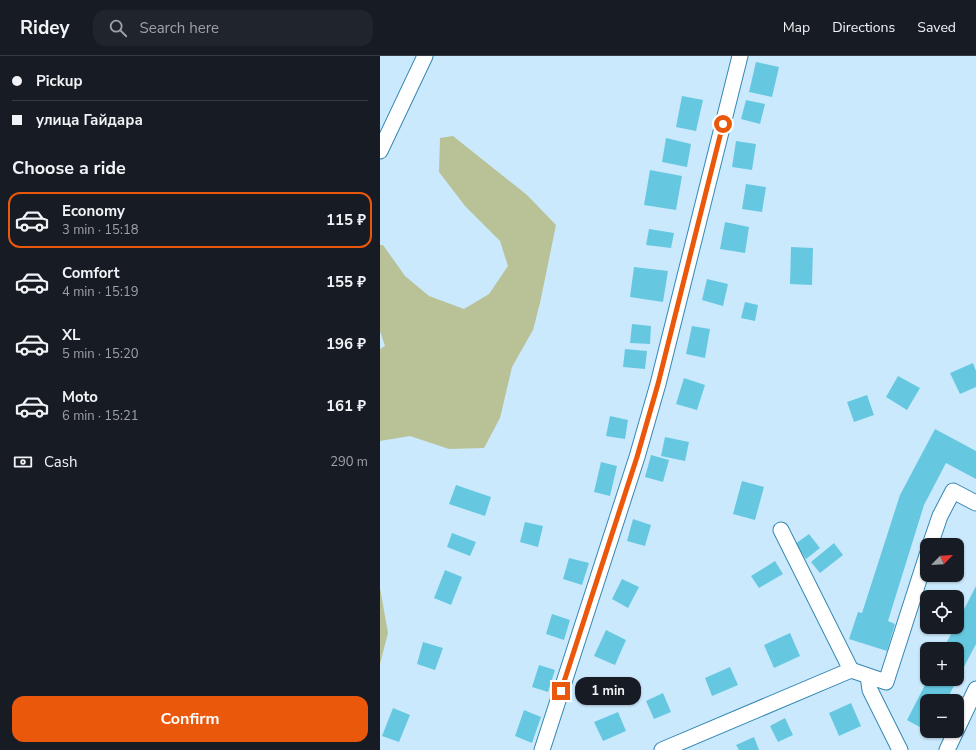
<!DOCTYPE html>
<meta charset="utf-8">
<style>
body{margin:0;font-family:"Nunito Sans",sans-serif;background:#20242c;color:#f1f3f6;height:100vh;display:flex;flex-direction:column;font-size:15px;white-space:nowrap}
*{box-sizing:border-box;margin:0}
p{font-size:13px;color:#9ea1a6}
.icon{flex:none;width:22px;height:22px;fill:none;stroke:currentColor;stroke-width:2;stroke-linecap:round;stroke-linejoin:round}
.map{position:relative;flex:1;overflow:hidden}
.drawer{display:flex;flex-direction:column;background:#171b24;width:380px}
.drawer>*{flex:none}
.banner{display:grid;align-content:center;height:88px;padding:0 12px;background:#171b24}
.needle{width:26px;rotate:66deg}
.tools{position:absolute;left:540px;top:482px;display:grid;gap:8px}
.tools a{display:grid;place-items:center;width:44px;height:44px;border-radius:8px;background:#171b24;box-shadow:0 1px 3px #0004;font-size:20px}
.end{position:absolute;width:18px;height:18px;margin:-9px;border:5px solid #ea580c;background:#fff;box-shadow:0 0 0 2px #fff}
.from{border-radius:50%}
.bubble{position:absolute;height:28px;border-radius:12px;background:#171b24;box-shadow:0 1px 3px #0004;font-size:13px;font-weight:700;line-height:28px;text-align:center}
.banner b{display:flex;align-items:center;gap:14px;height:38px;font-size:15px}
.banner b+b{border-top:1px solid #363941}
.banner i{width:10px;height:10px;background:#f1f3f6}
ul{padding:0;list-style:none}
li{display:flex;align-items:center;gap:12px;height:56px;margin:0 8px 6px;padding:0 4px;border:2px solid transparent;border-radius:12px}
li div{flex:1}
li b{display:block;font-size:15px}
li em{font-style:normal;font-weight:700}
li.current{border-color:#ea580c}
li>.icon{width:36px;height:36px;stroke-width:1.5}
h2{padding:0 12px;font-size:18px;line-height:48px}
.pay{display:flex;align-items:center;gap:10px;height:44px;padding:0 12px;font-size:15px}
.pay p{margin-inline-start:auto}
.primary-button{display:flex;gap:8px;margin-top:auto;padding:8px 12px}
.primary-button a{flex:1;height:46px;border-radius:12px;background:#ea580c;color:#fff;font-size:16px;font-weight:700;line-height:46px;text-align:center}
header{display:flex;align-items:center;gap:24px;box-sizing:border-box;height:56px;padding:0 20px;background:#171b24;border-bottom:1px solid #363941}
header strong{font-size:19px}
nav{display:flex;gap:22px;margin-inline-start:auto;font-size:14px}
.search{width:280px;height:36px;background:#20242c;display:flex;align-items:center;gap:10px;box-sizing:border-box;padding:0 14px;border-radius:12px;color:#9ea1a6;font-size:15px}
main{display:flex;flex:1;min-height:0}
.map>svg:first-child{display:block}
.green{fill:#b9c196}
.building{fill:#66c8e0}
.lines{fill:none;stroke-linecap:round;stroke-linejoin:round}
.minor-casing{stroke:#3387b4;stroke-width:17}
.minor{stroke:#fff;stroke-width:15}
.route{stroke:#ea580c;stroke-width:5}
</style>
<header>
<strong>Ridey</strong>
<div class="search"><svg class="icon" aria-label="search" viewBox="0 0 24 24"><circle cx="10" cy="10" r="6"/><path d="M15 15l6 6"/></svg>Search here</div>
<nav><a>Map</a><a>Directions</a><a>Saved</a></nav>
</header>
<main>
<section class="drawer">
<div class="banner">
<b><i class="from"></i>Pickup</b>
<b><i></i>улица Гайдара</b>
</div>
<h2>Choose a ride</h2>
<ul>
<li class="current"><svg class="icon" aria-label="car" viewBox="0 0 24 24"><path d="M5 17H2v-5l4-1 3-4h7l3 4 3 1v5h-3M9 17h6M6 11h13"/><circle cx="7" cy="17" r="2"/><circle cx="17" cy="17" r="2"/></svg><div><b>Economy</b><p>3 min · 15:18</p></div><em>115 ₽</em></li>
<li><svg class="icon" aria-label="car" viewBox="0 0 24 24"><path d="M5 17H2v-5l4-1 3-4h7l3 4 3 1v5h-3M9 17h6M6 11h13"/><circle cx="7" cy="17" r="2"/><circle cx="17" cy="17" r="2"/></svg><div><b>Comfort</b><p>4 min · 15:19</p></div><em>155 ₽</em></li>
<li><svg class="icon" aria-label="car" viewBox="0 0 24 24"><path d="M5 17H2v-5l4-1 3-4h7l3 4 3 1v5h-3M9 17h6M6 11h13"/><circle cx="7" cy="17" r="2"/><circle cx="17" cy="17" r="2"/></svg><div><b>XL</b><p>5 min · 15:20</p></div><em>196 ₽</em></li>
<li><svg class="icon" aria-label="car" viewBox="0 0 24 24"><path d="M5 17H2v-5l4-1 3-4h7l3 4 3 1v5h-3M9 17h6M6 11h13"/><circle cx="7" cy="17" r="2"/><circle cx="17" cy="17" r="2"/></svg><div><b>Moto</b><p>6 min · 15:21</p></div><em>161 ₽</em></li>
</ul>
<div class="pay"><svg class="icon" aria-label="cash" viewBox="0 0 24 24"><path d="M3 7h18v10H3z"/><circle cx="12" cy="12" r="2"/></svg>Cash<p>290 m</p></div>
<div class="primary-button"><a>Confirm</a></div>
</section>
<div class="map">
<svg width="596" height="694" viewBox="0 0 596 694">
<rect width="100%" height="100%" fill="#cbe9fd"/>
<path class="green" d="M 73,80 L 147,139 L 176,169 L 160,247 L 153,274 L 132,311 L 120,362 L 104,392 L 69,393 L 30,380 L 0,385 L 0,293 L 5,290 L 0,275 L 0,189 L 3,189 L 25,220 L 49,240 L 84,253 L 109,238 L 128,210 L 120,185 L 85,150 L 59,116 L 60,82 Z
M 0,532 L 8,577 L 0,608 Z"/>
<path class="building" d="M 376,6 L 399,11 L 392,41 L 369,36 Z
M 302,40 L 323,44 L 316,75 L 296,71 Z
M 366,44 L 385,48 L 380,68 L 361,63 Z
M 286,82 L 311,88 L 307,111 L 282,106 Z
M 356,85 L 376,88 L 372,114 L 352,111 Z
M 270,114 L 302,120 L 296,154 L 264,149 Z
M 366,128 L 386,131 L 382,156 L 362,153 Z
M 345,166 L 369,171 L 365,197 L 340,193 Z
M 269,173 L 294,177 L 291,192 L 266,189 Z
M 411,191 L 433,192 L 432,229 L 410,228 Z
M 254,211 L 288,215 L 283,246 L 250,241 Z
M 327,223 L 348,228 L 343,250 L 322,244 Z
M 365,246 L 378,249 L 375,265 L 361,262 Z
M 252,268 L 271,270 L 270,288 L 250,287 Z
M 312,270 L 330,273 L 325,302 L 306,298 Z
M 245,293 L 267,295 L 265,313 L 243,311 Z
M 593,307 L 596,315 L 596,331 L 580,338 L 570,317 Z
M 518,320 L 540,332 L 527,354 L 506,341 Z
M 304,322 L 325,329 L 317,354 L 296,348 Z
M 487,339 L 494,359 L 474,366 L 467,346 Z
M 230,360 L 248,364 L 245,383 L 226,380 Z
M 555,373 L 596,395 L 596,423 L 566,407 L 544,449 L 508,565 L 515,568 L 507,595 L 469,583 L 478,556 L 482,557 L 520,439 Z
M 285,381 L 309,386 L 305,405 L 281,400 Z
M 271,399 L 289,404 L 283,426 L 265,421 Z
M 221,406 L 237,410 L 230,440 L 214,436 Z
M 362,425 L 384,431 L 375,464 L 353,458 Z
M 76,429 L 111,441 L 105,460 L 69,448 Z
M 253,463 L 271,469 L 265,490 L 247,485 Z
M 145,466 L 163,470 L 158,491 L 140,486 Z
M 72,477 L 96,486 L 90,500 L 67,491 Z
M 429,478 L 440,492 L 426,503 L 415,488 Z
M 454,487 L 463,499 L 440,517 L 431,506 Z
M 189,502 L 209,507 L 202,529 L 183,523 Z
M 395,505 L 403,518 L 379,532 L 371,520 Z
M 65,514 L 82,521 L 71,549 L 54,542 Z
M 242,523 L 259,531 L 248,552 L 232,543 Z
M 596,530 L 596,588 L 566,645 L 547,645 L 547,675 L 527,664 L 548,623 L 577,623 L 577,593 L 563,593 L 575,571 L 577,571 L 577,567 Z
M 172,558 L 190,564 L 184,584 L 166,578 Z
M 226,574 L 246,584 L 235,609 L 214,600 Z
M 410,577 L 420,600 L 394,612 L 384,589 Z
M 43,586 L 63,592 L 55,614 L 37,608 Z
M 159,609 L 175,614 L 168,636 L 152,631 Z
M 350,611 L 358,629 L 332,640 L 325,622 Z
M 283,637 L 291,656 L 274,663 L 266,645 Z
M 471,647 L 481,670 L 459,680 L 449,657 Z
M 13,652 L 30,659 L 19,686 L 2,680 Z
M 144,654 L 161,661 L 152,687 L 135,680 Z
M 238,656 L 246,675 L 223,685 L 214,666 Z
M 405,662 L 413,679 L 398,686 L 390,670 Z
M 374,681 L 379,694 L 359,694 L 356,689 Z"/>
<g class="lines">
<g class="minor-casing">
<path id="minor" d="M 0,95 L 45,0
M 401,474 L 471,614
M 550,489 L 560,460 L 573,435 L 596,447
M 488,620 L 490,634 L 520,694
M 577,673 L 596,633
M 162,694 L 257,401 L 278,328 L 360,0
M 282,694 L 471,614 L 506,626 L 547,499
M 567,694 L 576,675"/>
</g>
<use href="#minor" class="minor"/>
</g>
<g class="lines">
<path class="route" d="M 181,635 L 257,401 L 278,328 L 343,68"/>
</g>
</svg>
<div class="tools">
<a><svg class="needle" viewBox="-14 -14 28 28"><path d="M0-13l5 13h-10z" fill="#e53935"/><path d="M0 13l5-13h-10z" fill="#9ea1a6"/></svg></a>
<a><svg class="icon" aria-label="locate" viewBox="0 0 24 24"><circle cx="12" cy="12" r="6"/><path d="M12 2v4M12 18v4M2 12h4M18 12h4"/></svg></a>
<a>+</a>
<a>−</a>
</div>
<i class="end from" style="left:343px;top:68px"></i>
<i class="end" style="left:181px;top:635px"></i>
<div class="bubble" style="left:195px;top:621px;width:66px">1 min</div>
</div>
</main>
